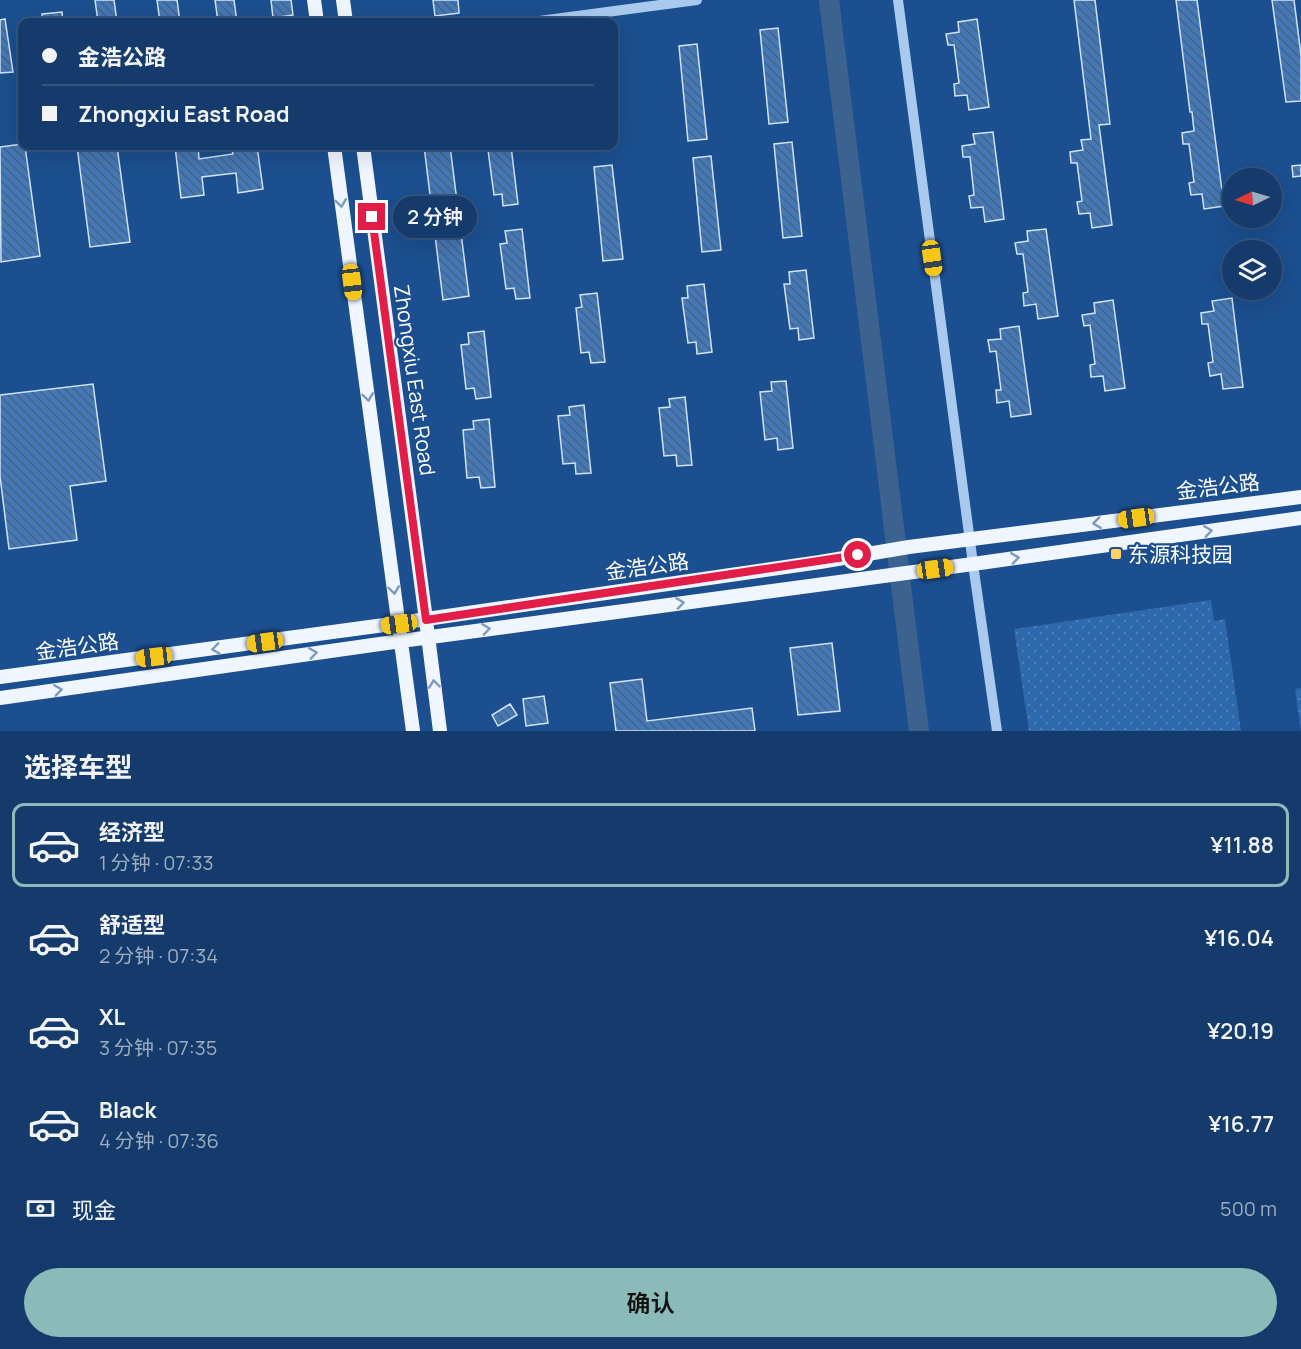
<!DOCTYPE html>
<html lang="zh">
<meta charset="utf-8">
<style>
body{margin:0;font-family:Manrope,"Noto Sans SC",sans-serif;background:#1d4271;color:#f1f3f6;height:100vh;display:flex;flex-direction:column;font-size:22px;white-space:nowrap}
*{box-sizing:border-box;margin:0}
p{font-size:20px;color:#9dadc1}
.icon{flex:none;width:33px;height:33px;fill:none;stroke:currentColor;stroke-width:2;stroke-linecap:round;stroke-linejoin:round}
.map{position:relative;height:731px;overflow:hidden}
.details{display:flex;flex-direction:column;background:#143b6b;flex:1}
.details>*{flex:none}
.banner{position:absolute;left:18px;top:18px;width:600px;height:132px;border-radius:12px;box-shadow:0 6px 24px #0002,0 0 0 2px #33557e;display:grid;align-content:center;height:132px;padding:0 24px;background:#143b6b}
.needle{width:39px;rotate:265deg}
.buttons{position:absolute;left:1222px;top:168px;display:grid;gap:12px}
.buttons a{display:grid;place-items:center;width:60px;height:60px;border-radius:50%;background:#143b6b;box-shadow:0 6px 24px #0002,0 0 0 2px #33557e;font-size:30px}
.end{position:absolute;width:27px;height:27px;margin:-14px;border:8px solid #e11d48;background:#fff;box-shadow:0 0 0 3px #fff}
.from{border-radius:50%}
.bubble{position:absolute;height:42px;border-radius:21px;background:#143b6b;box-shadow:0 6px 24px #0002,0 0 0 2px #33557e;font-size:20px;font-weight:600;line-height:42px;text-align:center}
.car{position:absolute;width:18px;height:36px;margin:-18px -9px;border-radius:8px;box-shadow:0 0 4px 2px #0007;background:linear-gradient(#f5c518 24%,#345 0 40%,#f5c518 0 76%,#345 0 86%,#f5c518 0)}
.banner b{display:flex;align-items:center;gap:21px;height:57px;font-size:22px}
.banner b+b{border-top:2px solid #33557e}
.banner i{width:15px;height:15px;background:#f1f3f6}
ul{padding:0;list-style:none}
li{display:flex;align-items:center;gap:18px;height:84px;margin:0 12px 9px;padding:0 12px;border:3px solid transparent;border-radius:12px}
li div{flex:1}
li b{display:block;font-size:22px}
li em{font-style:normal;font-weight:600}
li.on{border-color:#8bbbb9}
li>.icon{width:54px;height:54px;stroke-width:1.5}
h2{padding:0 24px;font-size:27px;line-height:72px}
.pay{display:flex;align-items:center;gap:15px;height:66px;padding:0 24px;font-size:22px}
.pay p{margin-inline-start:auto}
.button{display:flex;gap:12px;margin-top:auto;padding:12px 24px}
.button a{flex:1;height:69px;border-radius:36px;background:#8bbbb9;color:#111;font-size:24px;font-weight:600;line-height:69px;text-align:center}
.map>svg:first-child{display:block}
.grass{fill:url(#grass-dots)}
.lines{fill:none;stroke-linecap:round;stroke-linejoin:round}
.river{stroke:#3c6290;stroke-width:20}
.building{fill:url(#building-back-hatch);stroke:#cfe3fa;stroke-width:1.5}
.minor{stroke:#a9c9ee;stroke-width:10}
.major{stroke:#f0f6ff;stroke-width:14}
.oneway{stroke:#7b9ac1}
.route{stroke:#e11d48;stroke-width:8}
.poi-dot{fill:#ffd166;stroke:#1b4f8f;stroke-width:2}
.labels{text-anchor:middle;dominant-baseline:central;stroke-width:4.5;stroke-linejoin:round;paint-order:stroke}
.street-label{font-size:21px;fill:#fff;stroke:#1b4f8f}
.poi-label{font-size:21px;fill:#fff;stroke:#1b4f8f;text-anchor:start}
</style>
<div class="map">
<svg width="1301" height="731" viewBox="0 0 1301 731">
<defs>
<pattern id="grass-dots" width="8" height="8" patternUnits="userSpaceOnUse" patternTransform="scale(1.5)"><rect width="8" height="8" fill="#2e69ad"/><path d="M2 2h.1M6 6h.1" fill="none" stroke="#4d80b9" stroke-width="1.8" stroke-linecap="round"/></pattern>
<pattern id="building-back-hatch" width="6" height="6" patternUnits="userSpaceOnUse" patternTransform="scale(1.5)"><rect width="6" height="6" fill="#4478b7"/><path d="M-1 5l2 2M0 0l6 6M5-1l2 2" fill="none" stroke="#486282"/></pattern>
</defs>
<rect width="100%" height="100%" fill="#1b4f8f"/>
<path class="grass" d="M 1211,600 L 1214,621 L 1225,619 L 1241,731 L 1029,731 L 1014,629 Z
M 1301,688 L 1301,731 L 1295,689 Z"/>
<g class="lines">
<path class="river" d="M 829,0 L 919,731"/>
</g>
<path class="building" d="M 95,0 L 114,0 L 117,22 L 98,22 Z
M 157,0 L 177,0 L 180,22 L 160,22 Z
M 215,0 L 234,0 L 237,22 L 218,22 Z
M 271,0 L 291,0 L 293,15 L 273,18 Z
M 433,0 L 458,0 L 459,13 L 435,16 Z
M 1074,0 L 1095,0 L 1110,124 L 1099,125 L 1112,225 L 1092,228 L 1090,213 L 1079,214 L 1077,202 L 1082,201 L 1077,163 L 1071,163 L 1070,152 L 1083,150 L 1081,140 L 1091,139 Z
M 1176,0 L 1197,0 L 1224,206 L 1204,209 L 1202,194 L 1191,195 L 1189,183 L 1194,182 L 1189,144 L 1183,144 L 1182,133 L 1194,131 L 1192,112 L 1190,112 Z
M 1272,0 L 1294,0 L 1301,55 L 1301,101 L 1286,102 Z
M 62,12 L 63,22 L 43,22 L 42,14 Z
M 5,19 L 13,72 L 0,73 L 0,20 Z
M 977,19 L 989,107 L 969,110 L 967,95 L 955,96 L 954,84 L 959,83 L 954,45 L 948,45 L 946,34 L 959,32 L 958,22 Z
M 778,28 L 788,122 L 769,124 L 760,30 Z
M 697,44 L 707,139 L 688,141 L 679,46 Z
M 993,132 L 1004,219 L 985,222 L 983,207 L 971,208 L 969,196 L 974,195 L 970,157 L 963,157 L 962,146 L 975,144 L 973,134 Z
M 792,142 L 802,236 L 783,238 L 774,144 Z
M 22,144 L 22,146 L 25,146 L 40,256 L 1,262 L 0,147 Z
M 77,146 L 117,146 L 130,242 L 90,247 Z
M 175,146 L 198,146 L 199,159 L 233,154 L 231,146 L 257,146 L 263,189 L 238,193 L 236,173 L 202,177 L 204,195 L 181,198 Z
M 424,146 L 450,146 L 469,296 L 443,300 Z
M 494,146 L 511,146 L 518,204 L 503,206 L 502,194 L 494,195 L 488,150 L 494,149 Z
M 711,156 L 721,250 L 702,252 L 693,158 Z
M 612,165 L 623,259 L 603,261 L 594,167 Z
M 1301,165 L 1301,176 L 1293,177 L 1292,166 Z
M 522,229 L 530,298 L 516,299 L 514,288 L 506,289 L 500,244 L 507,243 L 505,231 Z
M 1046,229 L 1058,316 L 1038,319 L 1036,304 L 1024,306 L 1023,293 L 1028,292 L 1023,254 L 1017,254 L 1015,243 L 1028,241 L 1027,231 Z
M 806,270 L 814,338 L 799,340 L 798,328 L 790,329 L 784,284 L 790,284 L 789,272 Z
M 704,284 L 712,352 L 697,354 L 696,342 L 688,343 L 682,298 L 688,298 L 687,286 Z
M 597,293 L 605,362 L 591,363 L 589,352 L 581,353 L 576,308 L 582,307 L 580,295 Z
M 1232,298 L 1243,387 L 1223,389 L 1221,374 L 1210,376 L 1208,363 L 1213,362 L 1208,324 L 1202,324 L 1201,313 L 1214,311 L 1212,301 Z
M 1113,300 L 1125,388 L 1105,391 L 1103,376 L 1091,377 L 1090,365 L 1095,364 L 1090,325 L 1084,326 L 1082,315 L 1095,313 L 1094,303 Z
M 1019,326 L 1031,414 L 1011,417 L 1009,401 L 997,403 L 996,390 L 1001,390 L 996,351 L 990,352 L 988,340 L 1001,339 L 1000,329 Z
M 484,331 L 491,397 L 476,399 L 474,388 L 466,389 L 461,345 L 469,344 L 468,333 Z
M 786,381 L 793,448 L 778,450 L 777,438 L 765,440 L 760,392 L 772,391 L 771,382 Z
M 93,384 L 106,481 L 70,486 L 77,540 L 9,549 L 0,476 L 0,395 Z
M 685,397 L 692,465 L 677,466 L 676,455 L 664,456 L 659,408 L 670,407 L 669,399 Z
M 584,405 L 591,473 L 576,474 L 575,463 L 563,464 L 558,416 L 570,415 L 569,407 Z
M 489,419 L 495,487 L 481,488 L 479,477 L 467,478 L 463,430 L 474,429 L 473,421 Z
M 832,643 L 840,711 L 798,715 L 790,648 Z
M 642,679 L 647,721 L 752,708 L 755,731 L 616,731 L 610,683 Z
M 544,696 L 548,723 L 526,726 L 523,699 Z
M 510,704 L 517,715 L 498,726 L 492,715 Z"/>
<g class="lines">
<path class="minor" d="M 898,0 L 973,564 L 997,731
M 532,22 L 697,0"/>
<path class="major" d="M 314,0 L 317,22
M 343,0 L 346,22
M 334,146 L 413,731
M 363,146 L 426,620 L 440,731
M 0,677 L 399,623 L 820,562 L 909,547 L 1301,497
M 0,698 L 401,641 L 973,564 L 1301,518"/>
</g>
<defs><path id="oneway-chevron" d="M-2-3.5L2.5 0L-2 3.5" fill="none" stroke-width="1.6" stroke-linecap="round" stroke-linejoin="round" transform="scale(1.5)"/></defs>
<g class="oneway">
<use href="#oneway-chevron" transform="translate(341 203) rotate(82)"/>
<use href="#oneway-chevron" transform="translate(368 397) rotate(82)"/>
<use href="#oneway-chevron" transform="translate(1097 523) rotate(173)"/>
<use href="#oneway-chevron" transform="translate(1208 531) rotate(-8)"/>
<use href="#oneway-chevron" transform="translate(1015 558) rotate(-8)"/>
<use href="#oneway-chevron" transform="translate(394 590) rotate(82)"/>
<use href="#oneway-chevron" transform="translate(680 603) rotate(-8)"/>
<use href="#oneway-chevron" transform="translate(486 629) rotate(-8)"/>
<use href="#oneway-chevron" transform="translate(216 649) rotate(172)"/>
<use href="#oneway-chevron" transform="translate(313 653) rotate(-8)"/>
<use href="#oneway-chevron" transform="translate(434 684) rotate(-97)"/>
<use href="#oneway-chevron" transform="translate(58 690) rotate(-8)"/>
</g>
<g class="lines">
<path class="route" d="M 372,217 L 426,620 L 858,555"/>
</g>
<rect class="poi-dot" x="1110" y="548" width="12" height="12" rx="3"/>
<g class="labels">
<g class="street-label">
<text transform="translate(415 380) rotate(82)">Zhongxiu East Road</text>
<text transform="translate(1218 486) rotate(-7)">金浩公路</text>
<text transform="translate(647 566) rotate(-8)">金浩公路</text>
<text transform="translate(77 646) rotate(-8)">金浩公路</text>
</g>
<g class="poi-label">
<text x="1128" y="554">东源科技园</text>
</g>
</g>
</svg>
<div class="buttons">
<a><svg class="needle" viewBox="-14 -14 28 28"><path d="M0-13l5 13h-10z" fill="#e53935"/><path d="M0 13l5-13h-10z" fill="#9dadc1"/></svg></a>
<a><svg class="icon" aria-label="layers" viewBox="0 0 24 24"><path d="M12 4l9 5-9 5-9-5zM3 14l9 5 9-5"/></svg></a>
</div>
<i class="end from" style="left:858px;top:555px"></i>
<i class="end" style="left:372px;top:217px"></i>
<div class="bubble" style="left:393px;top:196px;width:84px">2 分钟</div>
<i class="car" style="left:932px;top:258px;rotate:172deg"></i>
<i class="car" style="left:352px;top:282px;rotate:173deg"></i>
<i class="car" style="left:1136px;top:518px;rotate:262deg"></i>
<i class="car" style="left:935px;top:569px;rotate:82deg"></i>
<i class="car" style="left:399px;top:624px;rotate:262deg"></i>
<i class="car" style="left:265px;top:642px;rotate:262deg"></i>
<i class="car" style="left:154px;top:657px;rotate:263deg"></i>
<div class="banner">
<b><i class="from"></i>金浩公路</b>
<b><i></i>Zhongxiu East Road</b>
</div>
</div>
<section class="details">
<h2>选择车型</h2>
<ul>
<li class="on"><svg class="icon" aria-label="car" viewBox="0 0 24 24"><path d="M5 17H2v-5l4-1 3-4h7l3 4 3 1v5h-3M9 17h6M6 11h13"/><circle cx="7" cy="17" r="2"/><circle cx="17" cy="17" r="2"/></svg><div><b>经济型</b><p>1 分钟 · 07:33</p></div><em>¥11.88</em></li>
<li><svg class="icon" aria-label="car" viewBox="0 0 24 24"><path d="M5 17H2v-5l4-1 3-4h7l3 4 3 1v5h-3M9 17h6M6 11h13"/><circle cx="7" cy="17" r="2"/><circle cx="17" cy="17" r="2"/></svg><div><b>舒适型</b><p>2 分钟 · 07:34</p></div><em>¥16.04</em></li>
<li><svg class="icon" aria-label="car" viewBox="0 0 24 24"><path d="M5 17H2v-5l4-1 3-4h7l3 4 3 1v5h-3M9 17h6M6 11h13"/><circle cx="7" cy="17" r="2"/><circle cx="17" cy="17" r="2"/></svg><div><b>XL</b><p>3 分钟 · 07:35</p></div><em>¥20.19</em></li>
<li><svg class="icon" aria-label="car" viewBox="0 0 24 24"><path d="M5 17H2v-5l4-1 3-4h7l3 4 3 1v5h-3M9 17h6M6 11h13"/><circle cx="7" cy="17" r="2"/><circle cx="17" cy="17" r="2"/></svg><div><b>Black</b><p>4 分钟 · 07:36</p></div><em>¥16.77</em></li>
</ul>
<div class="pay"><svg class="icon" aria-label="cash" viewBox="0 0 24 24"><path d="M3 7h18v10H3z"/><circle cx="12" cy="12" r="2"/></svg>现金<p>500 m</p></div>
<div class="button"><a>确认</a></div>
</section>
